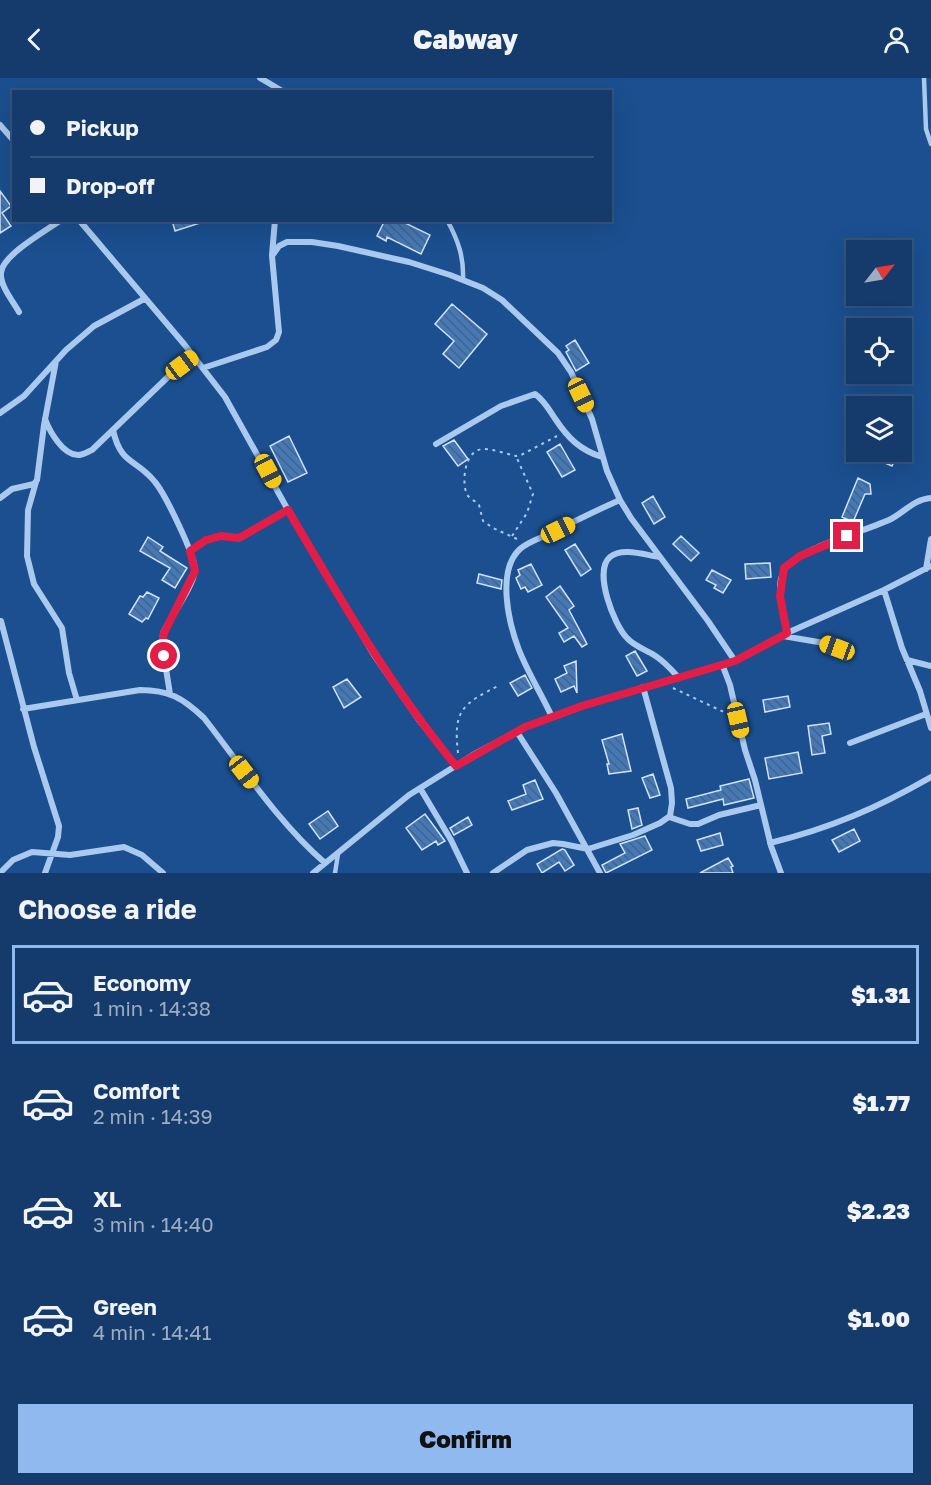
<!DOCTYPE html>
<meta charset="utf-8">
<style>
body{margin:0;font-family:"Golos Text",sans-serif;background:#1d4271;color:#f1f3f6;height:100vh;display:flex;flex-direction:column;font-size:22px;white-space:nowrap}
*{box-sizing:border-box;margin:0}
p{font-size:20px;color:#9dadc1}
.icon{flex:none;width:33px;height:33px;fill:none;stroke:currentColor;stroke-width:2;stroke-linecap:round;stroke-linejoin:round}
.map{position:relative;height:795px;overflow:hidden}
.side{display:flex;flex-direction:column;background:#143b6b;flex:1}
.side>*{flex:none}
.hud{position:absolute;left:12px;top:12px;width:600px;height:132px;border-radius:0px;box-shadow:0 6px 24px #0002,0 0 0 2px #33557e;display:grid;align-content:center;height:132px;padding:0 18px;background:#143b6b}
.needle{width:39px;rotate:59deg}
.buttons{position:absolute;left:846px;top:162px;display:grid;gap:12px}
.buttons a{display:grid;place-items:center;width:66px;height:66px;border-radius:0px;background:#143b6b;box-shadow:0 6px 24px #0002,0 0 0 2px #33557e;font-size:30px}
.end{position:absolute;width:27px;height:27px;margin:-14px;border:8px solid #e11d48;background:#fff;box-shadow:0 0 0 3px #fff}
.from{border-radius:50%}
.car{position:absolute;width:18px;height:36px;margin:-18px -9px;border-radius:8px;box-shadow:0 0 4px 2px #0007;background:linear-gradient(#f5c518 24%,#345 0 40%,#f5c518 0 76%,#345 0 86%,#f5c518 0)}
.hud b{display:flex;align-items:center;gap:21px;height:57px;font-size:22px}
.hud b+b{border-top:2px solid #33557e}
.hud i{width:15px;height:15px;background:#f1f3f6}
ul{padding:0;list-style:none}
li{display:flex;align-items:center;gap:18px;height:99px;margin:0 12px 9px;padding:0 6px;border:3px solid transparent;border-radius:0px}
li div{flex:1}
li b{display:block;font-size:22px}
li em{font-style:normal;font-weight:800}
li.current{border-color:#90b9f0}
li>.icon{width:54px;height:54px;stroke-width:1.5}
h2{padding:0 18px;font-size:27px;line-height:72px}
.cta{display:flex;gap:12px;margin-top:auto;padding:12px 18px}
.cta a{flex:1;height:69px;border-radius:0px;background:#90b9f0;color:#111;font-size:24px;font-weight:800;line-height:69px;text-align:center}
header{display:flex;justify-content:space-between;align-items:center;height:78px;padding:0 18px;background:#143b6b;font-size:27px;font-weight:800}
.map>svg:first-child{display:block}
.building{fill:url(#building-back-hatch);stroke:#cfe3fa;stroke-width:1.5}
.lines{fill:none;stroke-linecap:round;stroke-linejoin:round}
.path{stroke:#a9c9ee;stroke-width:2;stroke-dasharray:3 4.5;stroke-linecap:butt}
.service{stroke:#a9c9ee;stroke-width:4.5}
.minor{stroke:#a9c9ee;stroke-width:6}
.route{stroke:#e11d48;stroke-width:8}
</style>
<header><svg class="icon" aria-label="back" viewBox="0 0 24 24"><path d="M15 5l-7 7 7 7"/></svg>Cabway<svg class="icon" aria-label="person" viewBox="0 0 24 24"><circle cx="12" cy="8" r="4"/><path d="M4 21q1-7 8-7t8 7"/></svg></header>
<div class="map">
<svg width="931" height="795" viewBox="0 0 931 795">
<defs>
<pattern id="building-back-hatch" width="6" height="6" patternUnits="userSpaceOnUse" patternTransform="scale(1.5)"><rect width="6" height="6" fill="#4478b7"/><path d="M-1 5l2 2M0 0l6 6M5-1l2 2" fill="none" stroke="#486282"/></pattern>
</defs>
<rect width="100%" height="100%" fill="#1b4f8f"/>
<path class="building" d="M 0,113 L 11,128 L 2,135 L 11,148 L 0,155 Z
M 172,142 L 200,142 L 200,145 L 175,153 Z
M 385,142 L 399,142 L 430,157 L 421,176 L 387,159 L 386,163 L 377,158 Z
M 452,226 L 487,256 L 459,290 L 443,276 L 454,263 L 435,246 Z
M 575,262 L 589,285 L 576,293 L 566,274 L 569,272 L 566,268 Z
M 289,358 L 307,395 L 288,404 L 270,368 Z
M 454,362 L 468,381 L 458,388 L 443,368 Z
M 560,366 L 575,392 L 562,399 L 547,374 Z
M 882,374 L 898,374 L 892,388 L 878,382 Z
M 858,400 L 870,406 L 871,416 L 865,416 L 853,444 L 842,439 Z
M 653,418 L 665,439 L 654,446 L 642,425 Z
M 681,458 L 699,475 L 691,483 L 673,466 Z
M 148,459 L 163,469 L 160,473 L 187,490 L 175,510 L 162,502 L 170,490 L 140,473 Z
M 575,466 L 591,491 L 581,498 L 565,472 Z
M 770,485 L 771,499 L 746,501 L 745,486 Z
M 531,486 L 542,507 L 528,514 L 525,509 L 521,511 L 516,500 L 520,497 L 518,492 Z
M 712,492 L 731,502 L 723,515 L 714,510 L 716,507 L 706,502 Z
M 479,496 L 502,502 L 501,511 L 477,505 Z
M 560,508 L 574,528 L 569,532 L 587,566 L 582,569 L 574,558 L 564,564 L 559,555 L 568,550 L 546,519 Z
M 147,514 L 159,520 L 148,541 L 146,540 L 142,544 L 129,536 L 140,518 L 143,519 Z
M 635,573 L 647,593 L 637,598 L 626,578 Z
M 576,583 L 577,615 L 574,608 L 561,614 L 555,601 L 567,595 L 564,588 Z
M 525,597 L 532,610 L 518,618 L 510,605 Z
M 347,601 L 361,619 L 344,630 L 333,609 Z
M 788,618 L 790,629 L 765,634 L 763,622 Z
M 829,645 L 831,656 L 822,658 L 825,675 L 812,677 L 808,648 Z
M 622,656 L 631,693 L 609,696 L 607,686 L 609,686 L 602,662 Z
M 798,674 L 802,695 L 769,701 L 765,680 Z
M 653,696 L 660,717 L 650,720 L 642,700 Z
M 749,701 L 754,720 L 724,727 L 723,721 L 688,730 L 686,721 L 721,712 L 720,708 Z
M 535,702 L 543,721 L 512,732 L 508,723 L 526,716 L 523,707 Z
M 638,730 L 642,747 L 632,751 L 628,732 Z
M 328,733 L 338,748 L 320,761 L 309,746 Z
M 425,736 L 445,763 L 438,767 L 436,763 L 422,772 L 406,750 Z
M 468,739 L 472,747 L 454,757 L 450,750 Z
M 854,751 L 860,763 L 839,774 L 832,762 Z
M 720,755 L 723,767 L 701,773 L 697,762 Z
M 645,758 L 652,772 L 606,795 L 602,787 L 625,775 L 620,766 Z
M 562,771 L 565,772 L 574,787 L 565,793 L 559,784 L 542,795 L 537,786 Z
M 728,780 L 733,788 L 731,789 L 733,795 L 700,795 Z"/>
<g class="lines">
<path class="path" d="M 512,458 L 527,435 L 533,416 L 516,378
M 517,461 L 493,450 L 483,443 L 479,427 C 475,422 468,421 466,414 C 462,401 465,372 483,371 C 494,371 506,376 516,378 L 521,377 L 557,358
M 673,610 L 728,636
M 458,675 C 453,632 462,626 500,607"/>
<path class="service" d="M 924,0 L 926,51 L 931,66
M 447,142 C 458,162 464,179 463,201
M 335,795 L 338,776"/>
<path class="minor" d="M 260,0 L 284,14
M 0,47 L 14,63
M 79,142 L 184,266 L 225,319 L 288,432 L 374,577 L 419,642 L 456,688
M 272,177 L 275,142
M 19,234 C 13,223 0,208 1,195 C 2,177 47,152 61,142
M 203,290 L 267,269 L 276,262 L 279,254 L 272,178 L 279,168 L 287,164 L 312,164 L 338,168 L 409,184 L 450,197 L 483,210 L 502,222 L 558,275 L 571,294 L 592,341 L 607,393 L 620,422 L 631,440 L 708,543 L 735,583
M 0,335 L 24,318 L 66,272 L 94,248 L 144,221
M 45,341 C 50,354 63,377 78,377 C 83,377 87,374 92,372 L 171,296 L 194,279
M 113,352 C 121,388 136,380 155,404 C 165,416 196,479 195,493 C 193,509 171,538 163,555 L 162,566 L 170,616
M 436,366 L 501,328 L 535,316 C 545,323 549,332 556,342 C 568,360 580,372 602,379
M 36,404 L 28,432 L 27,478 L 34,506 L 62,550 L 69,595 L 77,622
M 0,420 L 12,411 L 34,406 L 37,402 L 44,347 L 56,283
M 190,473 L 206,462 L 221,458 L 239,460 L 288,432
M 659,479 C 645,477 622,469 610,479 C 593,493 614,547 627,560 C 634,568 646,572 654,577 C 664,583 671,591 678,599
M 926,491 L 931,461
M 884,512 L 902,570 L 920,613 L 931,650
M 1,543 L 34,669 L 59,748 L 58,759 L 45,795
M 787,555 C 783,536 775,510 784,492 C 793,472 869,452 891,441 C 904,434 915,421 931,420
M 783,558 L 824,565 L 852,574
M 907,582 L 931,588
M 722,586 L 730,607 L 745,672 L 755,702 L 771,768 L 781,795
M 23,631 L 140,612 C 169,612 183,620 204,640 C 243,690 278,744 325,785
M 552,639 C 542,617 528,595 519,572 C 509,546 496,493 520,471 C 529,463 542,460 553,454 C 575,443 597,432 620,422
M 517,654 L 556,715 L 600,795
M 850,665 L 926,636
M 420,710 L 451,762 L 467,795
M 669,739 L 690,746 L 698,746 L 719,737 L 761,727
M 770,765 C 831,750 877,730 931,699
M 0,795 L 13,782 L 32,774 L 70,777 L 124,769 L 142,777 L 163,795
M 313,795 L 409,717 L 473,677 L 525,649 L 582,628 L 735,583 L 787,555 L 884,512 L 931,488
M 493,795 L 527,772 L 553,765 L 563,766 L 588,771 L 633,757 L 660,745 L 670,738 L 672,725 L 671,710 L 643,609"/>
</g>
<g class="lines">
<path class="route" d="M 164,578 L 162,566 L 164,555 L 195,493 L 190,473 L 206,462 L 221,458 L 239,460 L 288,432 C 340,521 391,609 456,688 L 525,649 L 582,628 L 735,583 L 782,558 L 787,555 L 780,518 L 784,490 L 800,478 L 847,458"/>
</g>
</svg>
<div class="buttons">
<a><svg class="needle" viewBox="-14 -14 28 28"><path d="M0-13l5 13h-10z" fill="#e53935"/><path d="M0 13l5-13h-10z" fill="#9dadc1"/></svg></a>
<a><svg class="icon" aria-label="locate" viewBox="0 0 24 24"><circle cx="12" cy="12" r="6"/><path d="M12 2v4M12 18v4M2 12h4M18 12h4"/></svg></a>
<a><svg class="icon" aria-label="layers" viewBox="0 0 24 24"><path d="M12 4l9 5-9 5-9-5zM3 14l9 5 9-5"/></svg></a>
</div>
<i class="end from" style="left:164px;top:578px"></i>
<i class="end" style="left:847px;top:458px"></i>
<i class="car" style="left:182px;top:287px;rotate:53deg"></i>
<i class="car" style="left:581px;top:317px;rotate:155deg"></i>
<i class="car" style="left:268px;top:393px;rotate:152deg"></i>
<i class="car" style="left:558px;top:452px;rotate:64deg"></i>
<i class="car" style="left:837px;top:570px;rotate:290deg"></i>
<i class="car" style="left:738px;top:642px;rotate:167deg"></i>
<i class="car" style="left:244px;top:694px;rotate:142deg"></i>
<div class="hud">
<b><i class="from"></i>Pickup</b>
<b><i></i>Drop-off</b>
</div>
</div>
<section class="side">
<h2>Choose a ride</h2>
<ul>
<li class="current"><svg class="icon" aria-label="car" viewBox="0 0 24 24"><path d="M5 17H2v-5l4-1 3-4h7l3 4 3 1v5h-3M9 17h6M6 11h13"/><circle cx="7" cy="17" r="2"/><circle cx="17" cy="17" r="2"/></svg><div><b>Economy</b><p>1 min · 14:38</p></div><em>$1.31</em></li>
<li><svg class="icon" aria-label="car" viewBox="0 0 24 24"><path d="M5 17H2v-5l4-1 3-4h7l3 4 3 1v5h-3M9 17h6M6 11h13"/><circle cx="7" cy="17" r="2"/><circle cx="17" cy="17" r="2"/></svg><div><b>Comfort</b><p>2 min · 14:39</p></div><em>$1.77</em></li>
<li><svg class="icon" aria-label="car" viewBox="0 0 24 24"><path d="M5 17H2v-5l4-1 3-4h7l3 4 3 1v5h-3M9 17h6M6 11h13"/><circle cx="7" cy="17" r="2"/><circle cx="17" cy="17" r="2"/></svg><div><b>XL</b><p>3 min · 14:40</p></div><em>$2.23</em></li>
<li><svg class="icon" aria-label="car" viewBox="0 0 24 24"><path d="M5 17H2v-5l4-1 3-4h7l3 4 3 1v5h-3M9 17h6M6 11h13"/><circle cx="7" cy="17" r="2"/><circle cx="17" cy="17" r="2"/></svg><div><b>Green</b><p>4 min · 14:41</p></div><em>$1.00</em></li>
</ul>
<div class="cta"><a>Confirm</a></div>
</section>
